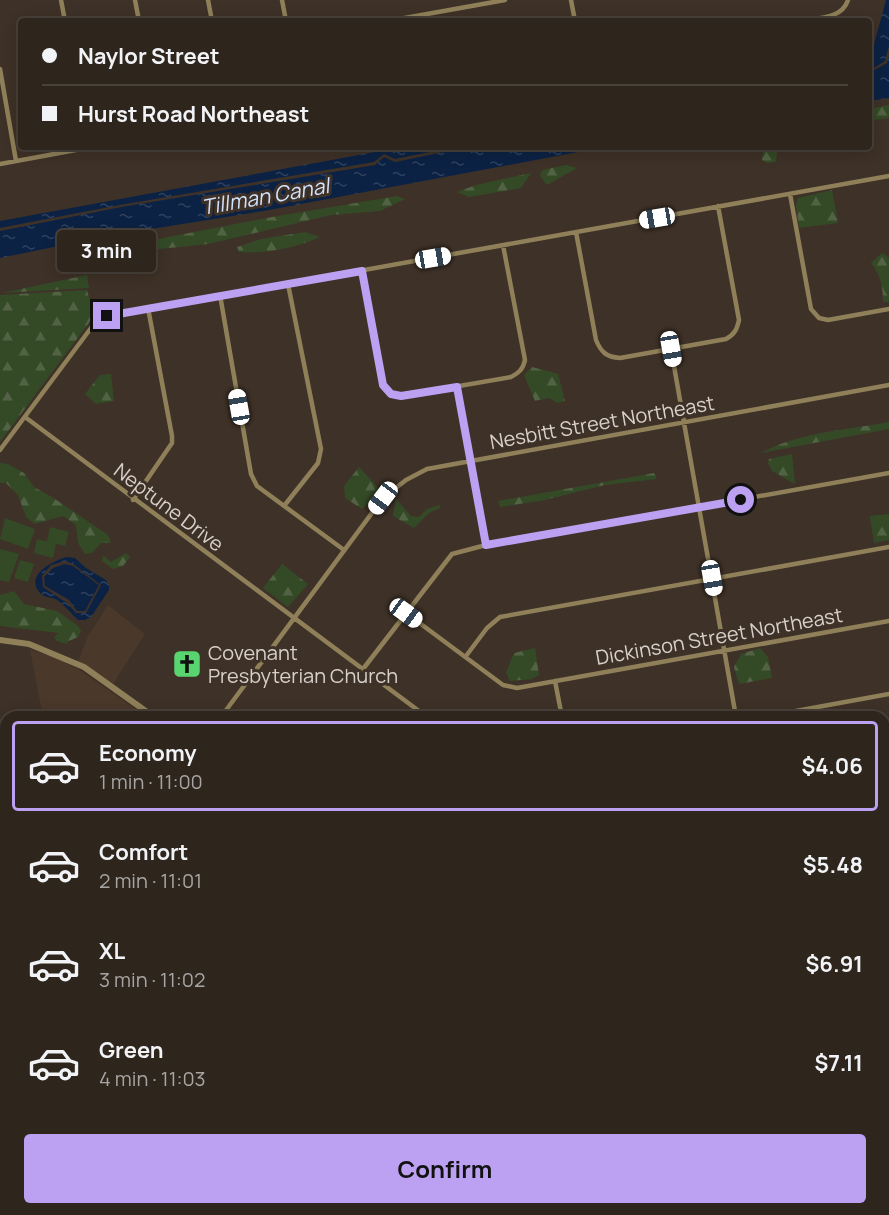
<!DOCTYPE html>
<meta charset="utf-8">
<style>
body{margin:0;font-family:Manrope,sans-serif;background:#3a312a;color:#f1f3f6;height:100vh;display:flex;flex-direction:column;font-size:22px;white-space:nowrap}
*{box-sizing:border-box;margin:0}
p{font-size:20px;color:#a7a5a4}
.icon{flex:none;width:33px;height:33px;fill:none;stroke:currentColor;stroke-width:2;stroke-linecap:round;stroke-linejoin:round}
.map{position:relative;flex:1;overflow:hidden}
.side{position:absolute;left:0px;top:711px;width:890px;height:504px;display:flex;flex-direction:column;background:#2e251d;border-radius:18px 18px 0 0;box-shadow:0 3px 15px #0003,0 0 0 2px #49423b}
.side>*{flex:none}
.guide{position:absolute;left:18px;top:18px;width:854px;height:132px;border-radius:6px;box-shadow:0 3px 15px #0003,0 0 0 2px #49423b;display:grid;align-content:center;height:132px;padding:0 24px;background:#2e251d}
.end{position:absolute;width:27px;height:27px;margin:-14px;border:8px solid #bca0f2;background:#111;box-shadow:0 0 0 3px #111}
.from{border-radius:50%}
.bubble{position:absolute;height:42px;border-radius:6px;background:#2e251d;box-shadow:0 3px 15px #0003,0 0 0 2px #49423b;font-size:20px;font-weight:700;line-height:42px;text-align:center}
.car{position:absolute;width:18px;height:36px;margin:-18px -9px;border-radius:8px;box-shadow:0 0 4px 2px #0007;background:linear-gradient(#fff 24%,#345 0 40%,#fff 0 76%,#345 0 86%,#fff 0)}
.guide b{display:flex;align-items:center;gap:21px;height:57px;font-size:22px}
.guide b+b{border-top:2px solid #49423b}
.guide i{width:15px;height:15px;background:#f1f3f6}
ul{padding:10px 0 0;list-style:none}
li{display:flex;align-items:center;gap:18px;height:90px;margin:0 12px 9px;padding:0 12px;border:3px solid transparent;border-radius:6px}
li div{flex:1}
li b{display:block;font-size:22px}
li em{font-style:normal;font-weight:700}
li.on{border-color:#bca0f2}
li>.icon{width:54px;height:54px;stroke-width:1.5}
.button{display:flex;gap:12px;margin-top:auto;padding:12px 24px}
.button a{flex:1;height:69px;border-radius:6px;background:#bca0f2;color:#111;font-size:24px;font-weight:700;line-height:69px;text-align:center}
.map>svg:first-child{display:block}
.built{fill:#4a382a}
.forest{fill:url(#forest-firs)}
.pitch{fill:#344a26}
.water{fill:url(#water-ripples);fill-rule:evenodd}
.lines{fill:none;stroke-linecap:round;stroke-linejoin:round}
.stream{stroke:#0c2244;stroke-width:1.5}
.canal{stroke:#0c2244;stroke-width:5}
.minor{stroke:#8f8059;stroke-width:4.5}
.tertiary{stroke:#8f8059;stroke-width:6}
.route{stroke:#bca0f2;stroke-width:8}
.labels{text-anchor:middle;dominant-baseline:central;stroke-width:6;stroke-linejoin:round;paint-order:stroke}
.street-label{font-size:20px;fill:#d8d0ca;stroke:#3e3127}
.poi-label{font-size:20px;fill:#d8d0ca;stroke:#3e3127;text-anchor:start}
.water-label{font-size:21px;font-style:italic;fill:#d2e3fd;stroke:#3e3127}
</style>
<div class="map">
<svg width="889" height="1215" viewBox="0 0 889 1215">
<defs>
<pattern id="forest-firs" width="22" height="20" patternUnits="userSpaceOnUse" patternTransform="scale(1.5)"><rect width="22" height="20" fill="#344a26"/><path d="M5 1l3.5 6h-7zM16 11l3.5 6h-7z" fill="#516344"/></pattern>
<pattern id="water-ripples" width="26" height="14" patternUnits="userSpaceOnUse" patternTransform="scale(1.5)"><rect width="26" height="14" fill="#0c2244"/><path d="M2 4q2-2 4 0t4 0M15 11q2-2 4 0t4 0" fill="none" stroke="#2f415e"/></pattern>
</defs>
<rect width="100%" height="100%" fill="#3e3127"/>
<path class="built" d="M 108,605 L 145,634 L 113,684 L 78,661 L 88,636 Z
M 30,650 L 51,656 L 78,669 L 140,712 L 136,717 L 43,717 Z
M 224,1209 L 272,1209 L 273,1215 L 189,1215 Z"/>
<path class="forest" d="M 889,105 L 889,117 L 886,119 L 869,120 L 869,109 Z
M 766,147 L 781,147 L 777,153 L 776,162 L 767,163 L 762,160 L 764,148 Z
M 566,165 L 577,168 L 547,185 L 540,176 L 542,170 Z
M 531,173 L 521,188 L 469,197 L 457,192 L 476,185 Z
M 832,190 L 838,223 L 799,228 L 796,205 L 798,198 Z
M 397,196 L 405,199 L 380,211 L 331,215 L 208,244 L 111,254 L 112,248 L 272,217 Z
M 305,232 L 320,237 C 296,248 266,254 239,252 L 237,247 L 261,239 Z
M 882,253 L 889,258 L 889,302 L 883,302 C 883,287 881,276 871,263 Z
M 87,275 L 89,288 L 2,293 Z
M 87,290 L 94,316 L 0,442 L 0,295 Z
M 532,367 L 558,374 L 565,401 L 558,403 L 549,398 L 535,401 L 524,375 Z
M 111,374 L 114,401 L 96,404 L 85,394 L 100,375 Z
M 889,422 L 889,429 L 761,453 C 799,432 847,430 889,422 Z
M 792,454 L 795,484 L 772,471 L 768,463 L 769,459 Z
M 0,463 L 8,464 L 24,473 L 34,487 L 52,497 L 108,535 L 111,543 L 101,543 L 92,553 L 85,554 L 78,543 L 76,525 L 63,516 L 35,524 L 26,517 L 18,495 L 6,483 L 0,483 Z
M 359,467 L 381,491 L 362,509 L 345,498 L 344,486 Z
M 654,473 L 657,479 L 605,485 L 545,500 L 500,507 L 498,501 Z
M 396,499 L 411,516 L 419,517 L 427,509 L 440,505 L 440,508 L 429,513 L 414,528 L 393,516 Z
M 889,514 L 889,540 L 874,543 L 870,516 Z
M 126,553 L 130,557 L 123,566 L 113,569 L 102,561 L 103,555 L 111,562 Z
M 282,564 L 308,584 L 288,607 L 263,588 Z
M 14,591 L 24,604 L 57,611 L 78,626 L 81,631 L 78,637 L 67,642 L 67,644 L 57,641 L 54,637 L 59,633 L 0,626 L 0,595 Z
M 535,648 L 539,675 L 532,679 L 510,681 L 506,673 L 514,653 Z
M 760,648 L 768,657 L 772,678 L 739,684 L 734,667 L 741,654 Z
M 0,1088 L 6,1122 L 6,1150 L 0,1119 Z"/>
<path class="pitch" d="M 5,518 L 35,529 L 28,549 L 0,539 Z
M 50,527 L 69,532 L 65,546 L 56,544 L 53,558 L 34,553 L 37,539 L 53,543 L 47,541 Z
M 0,549 L 19,554 L 9,582 L 0,580 Z
M 20,560 L 34,564 L 28,582 L 14,578 Z"/>
<path class="water" d="M 886,0 L 889,0 L 889,46 L 885,61 L 869,71 L 869,55 L 873,48 Z
M 889,56 L 889,98 L 869,101 L 869,73 L 887,63 Z
M 402,147 L 455,147 L 395,159 L 384,154 L 374,162 L 120,205 L 0,228 L 0,221 Z
M 468,147 L 620,147 L 578,152 L 264,211 L 108,236 L 0,258 L 0,231 L 121,207 L 375,165 L 384,157 L 395,162 Z
M 66,557 L 75,558 L 86,568 L 106,580 L 109,585 L 109,590 L 91,617 L 85,620 L 78,620 C 71,614 65,605 57,600 C 52,597 44,598 40,593 C 24,575 53,561 66,557 ZM 65,561 L 73,564 L 101,585 L 86,613 L 76,613 L 67,603 L 43,587 L 42,576 L 51,565 Z
M 65,564 L 73,566 L 99,585 L 85,611 L 77,611 L 69,600 L 45,586 L 44,577 L 53,568 Z"/>
<g class="lines">
<path class="stream" d="M 610,1209 L 611,1215"/>
<path class="canal" d="M 884,746 L 889,745
M 0,904 L 6,903"/>
<path class="minor" d="M 61,0 L 65,21
M 135,0 L 139,21
M 208,0 L 212,21
M 282,0 L 286,21
M 571,0 L 575,21
M 388,21 L 505,0
M 801,21 C 818,18 842,19 848,0
M 0,69 L 16,161
M 0,164 L 92,147
M 790,194 L 811,309 L 819,318 L 828,320 L 889,309
M 576,232 L 596,340 C 601,352 606,357 620,358 L 726,339 C 735,334 737,329 739,320 L 718,206
M 362,271 L 383,385 L 391,394 L 401,396 L 511,377 C 519,373 523,369 525,360 L 503,245
M 220,295 L 251,474 L 257,486 L 344,550
M 671,349 L 736,717
M 457,387 L 486,545
M 25,417 L 427,717
M 0,450 L 91,328 L 99,319 L 107,316 L 889,176
M 133,500 L 172,443 L 172,436 L 148,308
M 284,506 L 318,463 L 321,449 L 288,284
M 406,613 L 503,685 L 517,688 L 889,621
M 466,656 L 487,628 L 500,617 L 889,547
M 363,669 L 452,554 L 486,545 L 889,473
M 555,681 L 562,717
M 221,717 L 383,498 L 406,480 L 427,469 L 889,385
M 763,717 L 889,694
M 884,798 L 889,797
M 884,1060 L 889,1064
M 884,1161 L 889,1166
M 59,1209 L 60,1215
M 399,1209 L 400,1215
M 566,1209 L 567,1215
M 653,1209 L 654,1215
M 189,1215 L 224,1209
M 834,1215 L 847,1213 L 853,1209"/>
<path class="tertiary" d="M 0,640 L 29,644 L 84,667 L 154,717
M 319,1209 L 320,1215"/>
</g>
<g class="lines">
<path class="route" d="M 107,316 L 362,271 L 383,385 L 391,394 L 401,396 L 457,387 L 486,545 L 741,500"/>
</g>
<defs>
<g id="church-square" transform="scale(1.5)"><rect x="-9" y="-9" width="18" height="18" rx="4" fill="#58d56f" stroke="#3e3127"/><path d="M-1.2-6h2.4v3.5h3.3v2.4h-3.3V6h-2.4V-.1h-3.3v-2.4h3.3Z" fill="#111"/></g>
</defs>
<g fill-rule="evenodd">
<use href="#church-square" x="187" y="664"/>
</g>
<g class="labels">
<g class="street-label">
<text transform="translate(602 422) rotate(-10)">Nesbitt Street Northeast</text>
<text transform="translate(169 507) rotate(37)">Neptune Drive</text>
<text transform="translate(719 636) rotate(-10)">Dickinson Street Northeast</text>
</g>
<g class="poi-label">
<text x="208" y="652">Covenant<tspan x="208" dy="23">Presbyterian Church</tspan></text>
</g>
<g class="water-label">
<text transform="translate(265 196) rotate(-10)">Tillman Canal</text>
</g>
</g>
</svg>
<i class="end from" style="left:741px;top:500px"></i>
<i class="end" style="left:107px;top:316px"></i>
<div class="bubble" style="left:57px;top:230px;width:99px">3 min</div>
<i class="car" style="left:657px;top:218px;rotate:260deg"></i>
<i class="car" style="left:433px;top:258px;rotate:80deg"></i>
<i class="car" style="left:671px;top:349px;rotate:170deg"></i>
<i class="car" style="left:239px;top:407px;rotate:350deg"></i>
<i class="car" style="left:383px;top:498px;rotate:217deg"></i>
<i class="car" style="left:712px;top:578px;rotate:170deg"></i>
<i class="car" style="left:406px;top:613px;rotate:126deg"></i>
<div class="guide">
<b><i class="from"></i>Naylor Street</b>
<b><i></i>Hurst Road Northeast</b>
</div>
<section class="side">
<ul>
<li class="on"><svg class="icon" aria-label="car" viewBox="0 0 24 24"><path d="M5 17H2v-5l4-1 3-4h7l3 4 3 1v5h-3M9 17h6M6 11h13"/><circle cx="7" cy="17" r="2"/><circle cx="17" cy="17" r="2"/></svg><div><b>Economy</b><p>1 min · 11:00</p></div><em>$4.06</em></li>
<li><svg class="icon" aria-label="car" viewBox="0 0 24 24"><path d="M5 17H2v-5l4-1 3-4h7l3 4 3 1v5h-3M9 17h6M6 11h13"/><circle cx="7" cy="17" r="2"/><circle cx="17" cy="17" r="2"/></svg><div><b>Comfort</b><p>2 min · 11:01</p></div><em>$5.48</em></li>
<li><svg class="icon" aria-label="car" viewBox="0 0 24 24"><path d="M5 17H2v-5l4-1 3-4h7l3 4 3 1v5h-3M9 17h6M6 11h13"/><circle cx="7" cy="17" r="2"/><circle cx="17" cy="17" r="2"/></svg><div><b>XL</b><p>3 min · 11:02</p></div><em>$6.91</em></li>
<li><svg class="icon" aria-label="car" viewBox="0 0 24 24"><path d="M5 17H2v-5l4-1 3-4h7l3 4 3 1v5h-3M9 17h6M6 11h13"/><circle cx="7" cy="17" r="2"/><circle cx="17" cy="17" r="2"/></svg><div><b>Green</b><p>4 min · 11:03</p></div><em>$7.11</em></li>
</ul>
<div class="button"><a>Confirm</a></div>
</section>
</div>
